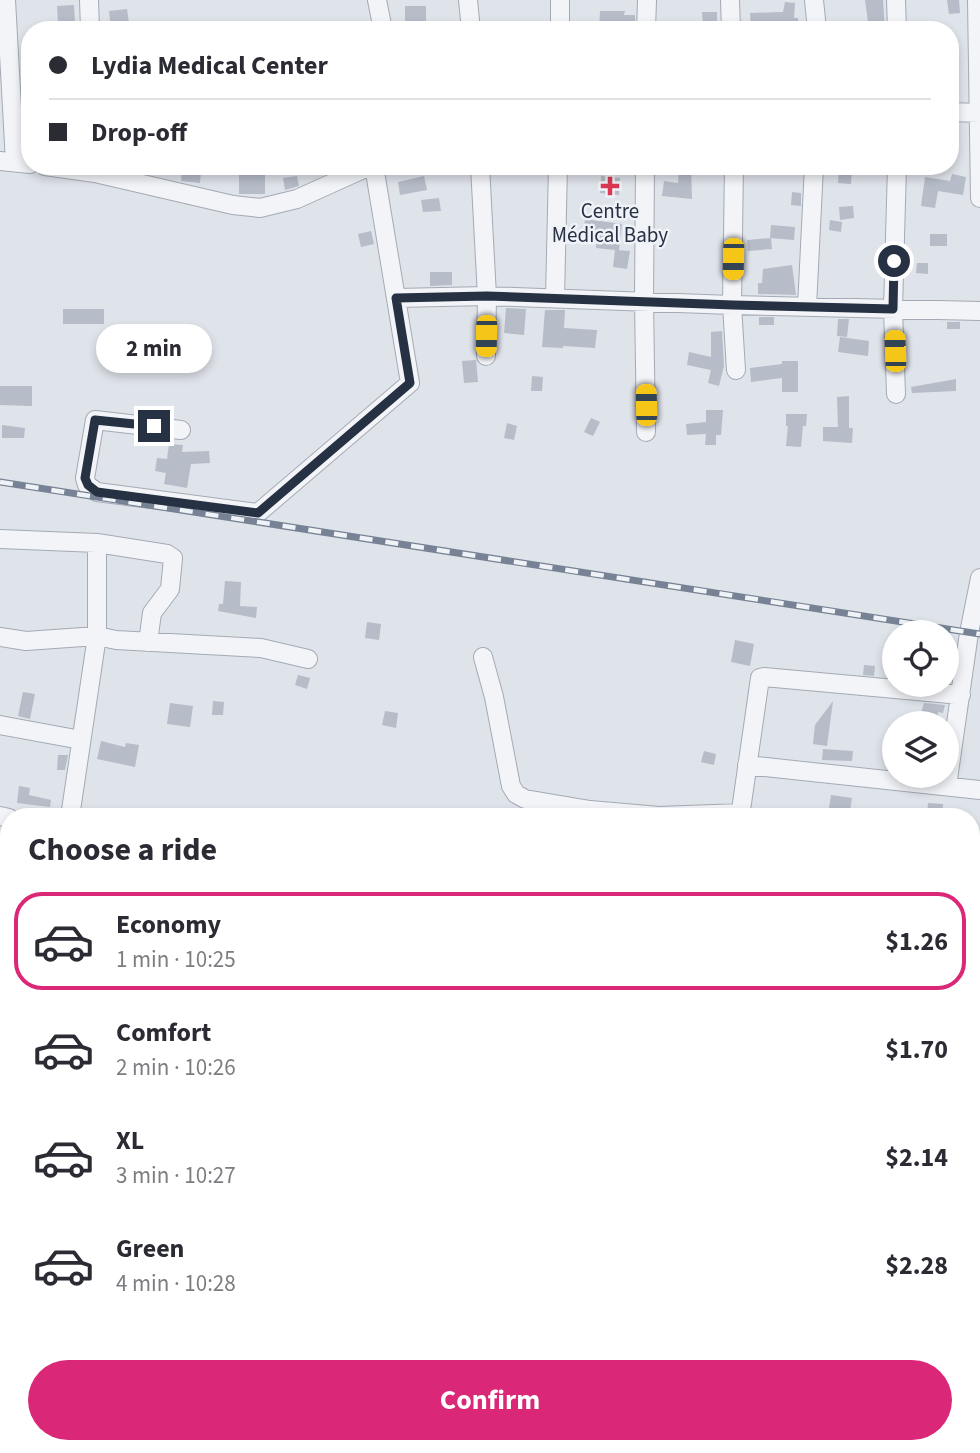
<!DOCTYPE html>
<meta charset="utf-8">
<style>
body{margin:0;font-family:"Source Sans 3",sans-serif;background:#f2f2f3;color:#2b2b33;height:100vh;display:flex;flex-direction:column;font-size:26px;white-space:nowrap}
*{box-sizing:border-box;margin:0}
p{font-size:23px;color:#7c7c81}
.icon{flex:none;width:38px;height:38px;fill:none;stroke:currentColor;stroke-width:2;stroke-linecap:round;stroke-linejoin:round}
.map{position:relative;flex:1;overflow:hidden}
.drawer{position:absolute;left:0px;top:808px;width:980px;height:646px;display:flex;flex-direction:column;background:#fff;border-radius:28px 28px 0 0;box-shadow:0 4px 10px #0003}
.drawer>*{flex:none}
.banner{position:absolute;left:21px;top:21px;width:938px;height:154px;border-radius:28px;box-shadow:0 4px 10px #0003;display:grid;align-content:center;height:154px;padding:0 28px;background:#fff}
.controls{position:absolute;left:882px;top:620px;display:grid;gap:14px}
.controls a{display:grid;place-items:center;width:77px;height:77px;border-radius:50%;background:#fff;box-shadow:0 4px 10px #0003;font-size:35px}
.end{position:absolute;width:32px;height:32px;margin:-16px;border:9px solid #263143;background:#fff;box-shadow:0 0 0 4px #fff}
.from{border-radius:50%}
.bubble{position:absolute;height:49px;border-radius:24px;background:#fff;box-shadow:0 4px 10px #0003;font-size:23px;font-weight:700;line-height:49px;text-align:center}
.car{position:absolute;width:21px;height:42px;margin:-21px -10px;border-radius:9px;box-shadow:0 0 5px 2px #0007;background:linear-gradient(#f5c518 24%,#345 0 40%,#f5c518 0 76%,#345 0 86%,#f5c518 0)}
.banner b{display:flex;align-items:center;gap:24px;height:66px;font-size:26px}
.banner b+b{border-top:2px solid #e1e1e2}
.banner i{width:18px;height:18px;background:#2b2b33}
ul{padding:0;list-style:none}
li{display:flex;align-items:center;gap:21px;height:98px;margin:0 14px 10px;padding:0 14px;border:4px solid transparent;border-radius:28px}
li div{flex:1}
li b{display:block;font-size:26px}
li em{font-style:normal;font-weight:700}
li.selected{border-color:#db2777}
li>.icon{width:63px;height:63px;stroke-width:1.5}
h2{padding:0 28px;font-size:32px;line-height:84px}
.button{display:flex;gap:14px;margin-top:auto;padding:14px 28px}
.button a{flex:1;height:80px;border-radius:42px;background:#db2777;color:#fff;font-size:28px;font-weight:700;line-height:80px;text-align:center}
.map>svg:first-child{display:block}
.building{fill:#b6bcc8}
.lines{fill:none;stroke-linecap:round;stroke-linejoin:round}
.minor-casing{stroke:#a4aab5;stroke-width:20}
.minor{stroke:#f2f4f8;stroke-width:18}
.rail-casing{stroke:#778395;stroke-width:7}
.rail{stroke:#eff2f7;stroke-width:4.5;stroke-dasharray:13;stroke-linecap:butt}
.route{stroke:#263143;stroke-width:9}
.poi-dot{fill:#db3853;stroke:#eff2f7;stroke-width:2.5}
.labels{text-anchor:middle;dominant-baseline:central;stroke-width:5;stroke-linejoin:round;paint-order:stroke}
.poi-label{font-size:21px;fill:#263143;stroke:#eff2f7}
</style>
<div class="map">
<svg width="980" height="1453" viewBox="0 0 980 1453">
<rect width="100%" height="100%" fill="#dfe3ea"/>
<path class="building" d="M 865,0 L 883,0 L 885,30 L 869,30 Z
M 947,0 L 959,0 L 960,13 L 949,14 Z
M 785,2 L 795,3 L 794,18 L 798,18 L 799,30 L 751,30 L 750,13 L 783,12 Z
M 74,5 L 75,22 L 58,23 L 57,6 Z
M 405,6 L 426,6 L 426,30 L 405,30 Z
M 127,9 L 130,30 L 111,30 L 109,11 Z
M 600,11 L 625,11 L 624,15 L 635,15 L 635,30 L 599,30 Z
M 702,12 L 717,12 L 717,24 L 703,25 Z
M 239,166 L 265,166 L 265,194 L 239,194 Z
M 679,166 L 691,166 L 692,199 L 662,196 L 664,181 L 678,183 Z
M 839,166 L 852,167 L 851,184 L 838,183 Z
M 182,170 L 201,172 L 200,183 L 181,181 Z
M 952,174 L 966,177 L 963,195 L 938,191 L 935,208 L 921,206 L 925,177 L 950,181 Z
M 297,176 L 299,186 L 285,190 L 283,178 Z
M 424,176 L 427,190 L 400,195 L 398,182 Z
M 601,176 L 620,178 L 619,195 L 600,193 Z
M 792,192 L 801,193 L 801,206 L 791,205 Z
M 439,198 L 441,211 L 423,212 L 421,200 Z
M 853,206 L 854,218 L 840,220 L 839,207 Z
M 585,219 L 622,224 L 619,250 L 617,250 L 630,251 L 627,269 L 613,267 L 615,250 L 596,248 L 597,233 L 584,231 Z
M 830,220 L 842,222 L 841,232 L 829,230 Z
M 771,225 L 795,227 L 794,240 L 770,238 Z
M 371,231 L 374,244 L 361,247 L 358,234 Z
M 930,234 L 947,234 L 947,246 L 930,246 Z
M 771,238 L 772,249 L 748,251 L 747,240 Z
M 917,263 L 928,263 L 928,274 L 916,273 Z
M 792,265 L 796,295 L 758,294 L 758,283 L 762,283 L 763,269 Z
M 430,272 L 452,272 L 452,285 L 430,286 Z
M 506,308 L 526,309 L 524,335 L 504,333 Z
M 63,309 L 104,309 L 104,324 L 63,324 Z
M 545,310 L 565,310 L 564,328 L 597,330 L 595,348 L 563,346 L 563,348 L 542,347 Z
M 759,317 L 774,317 L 774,325 L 759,325 Z
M 838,319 L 849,319 L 847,337 L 837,336 Z
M 947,322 L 960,322 L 960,329 L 947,329 Z
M 722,331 L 724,366 L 719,386 L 708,383 L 711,370 L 687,365 L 689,352 L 711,357 L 711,332 Z
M 840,337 L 869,341 L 868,356 L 838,352 Z
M 476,360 L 478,382 L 464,383 L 462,361 Z
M 782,361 L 798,361 L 798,392 L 782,392 L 782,378 L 751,382 L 750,368 L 782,364 Z
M 532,376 L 543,377 L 542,391 L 531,391 Z
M 956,379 L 956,391 L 912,393 L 911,387 Z
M 0,386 L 32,386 L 32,406 L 0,405 Z
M 849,396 L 849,428 L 853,428 L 852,443 L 823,441 L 823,427 L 838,427 L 837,397 Z
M 706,410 L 723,410 L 721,435 L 716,435 L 716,445 L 705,445 L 706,434 L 687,435 L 686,424 L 706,422 Z
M 786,414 L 807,414 L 806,426 L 803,426 L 801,447 L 786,446 L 788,426 L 786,426 Z
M 591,418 L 600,422 L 593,436 L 584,432 Z
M 507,423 L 517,426 L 514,440 L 504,438 Z
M 2,425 L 25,428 L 24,438 L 2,438 Z
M 169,444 L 183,445 L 182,452 L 209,451 L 210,463 L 191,464 L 187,488 L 164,484 L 166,473 L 155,471 L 157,458 L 167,459 Z
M 225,581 L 241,582 L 240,606 L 257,607 L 256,618 L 218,611 L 219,604 L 223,604 Z
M 367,622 L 381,624 L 379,640 L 365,638 Z
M 735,640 L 754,644 L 750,666 L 731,662 Z
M 864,665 L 875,666 L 874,676 L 863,675 Z
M 298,675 L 310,678 L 307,689 L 295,685 Z
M 23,692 L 35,694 L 30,719 L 18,716 Z
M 213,701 L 224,702 L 223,715 L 212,715 Z
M 833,701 L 827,746 L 813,744 L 815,725 Z
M 170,703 L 193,706 L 190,727 L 167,724 Z
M 924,703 L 945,705 L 943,713 L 938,712 L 937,723 L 918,723 Z
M 385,711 L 398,713 L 396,728 L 382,725 Z
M 101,741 L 125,747 L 126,743 L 139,745 L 135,767 L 97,759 Z
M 823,749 L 853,751 L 852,761 L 822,760 Z
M 704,751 L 716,754 L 714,765 L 701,762 Z
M 58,755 L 68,755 L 65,770 L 57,770 Z
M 19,786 L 30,788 L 29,795 L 51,800 L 50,807 L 17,803 Z
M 831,795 L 852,798 L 850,811 L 829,808 Z
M 928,803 L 943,804 L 942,817 L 927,817 Z"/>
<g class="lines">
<g class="minor-casing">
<path id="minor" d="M 6,0 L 15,162
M 89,0 L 90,30
M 377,0 L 383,30
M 468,0 L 471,30
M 730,0 L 731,30
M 814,0 L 817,30
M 896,0 L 897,30
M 977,0 L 980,198
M 560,30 L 560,0
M 646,30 L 647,0
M 950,112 L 980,113
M 0,161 L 30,164
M 45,166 L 95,173 L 233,205 L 260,208 L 297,199 L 370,166
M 480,166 L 487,296 L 486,356
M 645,166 L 644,300 L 646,432
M 734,166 L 732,305 L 736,370
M 396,298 L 487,296 L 732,305 L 980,311
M 555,298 L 558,166
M 807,307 L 814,166
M 896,394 L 893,309 L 897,166
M 181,430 L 95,420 L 85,478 L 87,485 L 97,492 L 258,513 L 410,383 L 374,166
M 0,539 L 97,543 L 167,554 L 173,558 L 170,589 L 152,613 L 148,642
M 0,637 L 26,641 L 97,636 L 116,640 L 261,648 L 308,659
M 483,657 L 494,697 L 511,786 L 516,794 L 525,799 L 590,810 L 659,816 L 741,813
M 0,725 L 81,740
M 747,765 L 980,790
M 947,786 L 969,633 L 980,578
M 0,816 L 9,818
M 70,817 L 97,636 L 97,543
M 740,817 L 760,678 L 764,677 L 961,695
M 971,885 L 980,886
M 0,903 L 9,905
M 971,973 L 980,972
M 0,996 L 9,997
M 971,1063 L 980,1064
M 0,1103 L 9,1104
M 971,1158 L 980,1160
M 0,1201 L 9,1200
M 971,1251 L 980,1252
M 971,1328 L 980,1329
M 971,1410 L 980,1412
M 368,1446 L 396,1453
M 571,1450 L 591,1453
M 65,1453 L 68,1446
M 177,1453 L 189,1446
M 303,1453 L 306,1446
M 505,1453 L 507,1446"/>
</g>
<use href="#minor" class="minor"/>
<g class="rail-casing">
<path id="rail" d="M 0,482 L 980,634"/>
</g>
<use href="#rail" class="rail"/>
</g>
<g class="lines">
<path class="route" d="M 154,426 L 95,420 L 85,478 L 88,485 L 97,492 L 258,513 L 410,383 L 396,298 L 487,296 L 733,305 L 893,309 L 894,261"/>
</g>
<path class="poi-dot" d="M606.5 175.5h7v7h7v7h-7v7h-7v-7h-7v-7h7z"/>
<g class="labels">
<g class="poi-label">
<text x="610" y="211">Centre<tspan x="610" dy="24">Médical Baby</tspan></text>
</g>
</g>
</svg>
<div class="controls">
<a><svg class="icon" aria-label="locate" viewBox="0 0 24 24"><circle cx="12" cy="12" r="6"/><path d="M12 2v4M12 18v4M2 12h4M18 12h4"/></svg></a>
<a><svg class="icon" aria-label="layers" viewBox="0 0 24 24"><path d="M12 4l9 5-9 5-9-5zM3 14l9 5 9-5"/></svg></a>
</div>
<i class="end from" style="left:894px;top:261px"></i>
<i class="end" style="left:154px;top:426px"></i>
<div class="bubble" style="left:96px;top:324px;width:116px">2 min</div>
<i class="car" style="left:733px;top:259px;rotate:181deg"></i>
<i class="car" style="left:486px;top:336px;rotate:181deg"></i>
<i class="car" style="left:895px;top:351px;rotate:358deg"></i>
<i class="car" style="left:646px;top:405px;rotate:359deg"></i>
<div class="banner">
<b><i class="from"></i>Lydia Medical Center</b>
<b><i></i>Drop-off</b>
</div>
<section class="drawer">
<h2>Choose a ride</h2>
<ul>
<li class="selected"><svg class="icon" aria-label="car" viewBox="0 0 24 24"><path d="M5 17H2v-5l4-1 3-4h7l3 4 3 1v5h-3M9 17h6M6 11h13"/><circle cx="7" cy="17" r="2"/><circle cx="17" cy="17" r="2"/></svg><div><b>Economy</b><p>1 min · 10:25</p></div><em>$1.26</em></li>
<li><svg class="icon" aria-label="car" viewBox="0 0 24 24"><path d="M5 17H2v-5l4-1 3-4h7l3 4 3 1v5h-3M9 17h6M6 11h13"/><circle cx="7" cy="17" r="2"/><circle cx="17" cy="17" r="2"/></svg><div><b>Comfort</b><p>2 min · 10:26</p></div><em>$1.70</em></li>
<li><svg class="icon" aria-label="car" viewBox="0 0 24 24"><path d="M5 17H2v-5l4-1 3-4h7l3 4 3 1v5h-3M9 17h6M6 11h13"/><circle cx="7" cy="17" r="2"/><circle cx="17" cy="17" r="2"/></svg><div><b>XL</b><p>3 min · 10:27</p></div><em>$2.14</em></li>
<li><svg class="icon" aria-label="car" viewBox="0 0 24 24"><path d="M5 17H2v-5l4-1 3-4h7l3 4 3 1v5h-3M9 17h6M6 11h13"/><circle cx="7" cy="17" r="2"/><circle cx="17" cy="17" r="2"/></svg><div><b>Green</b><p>4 min · 10:28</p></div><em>$2.28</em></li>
</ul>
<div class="button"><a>Confirm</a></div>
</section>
</div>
